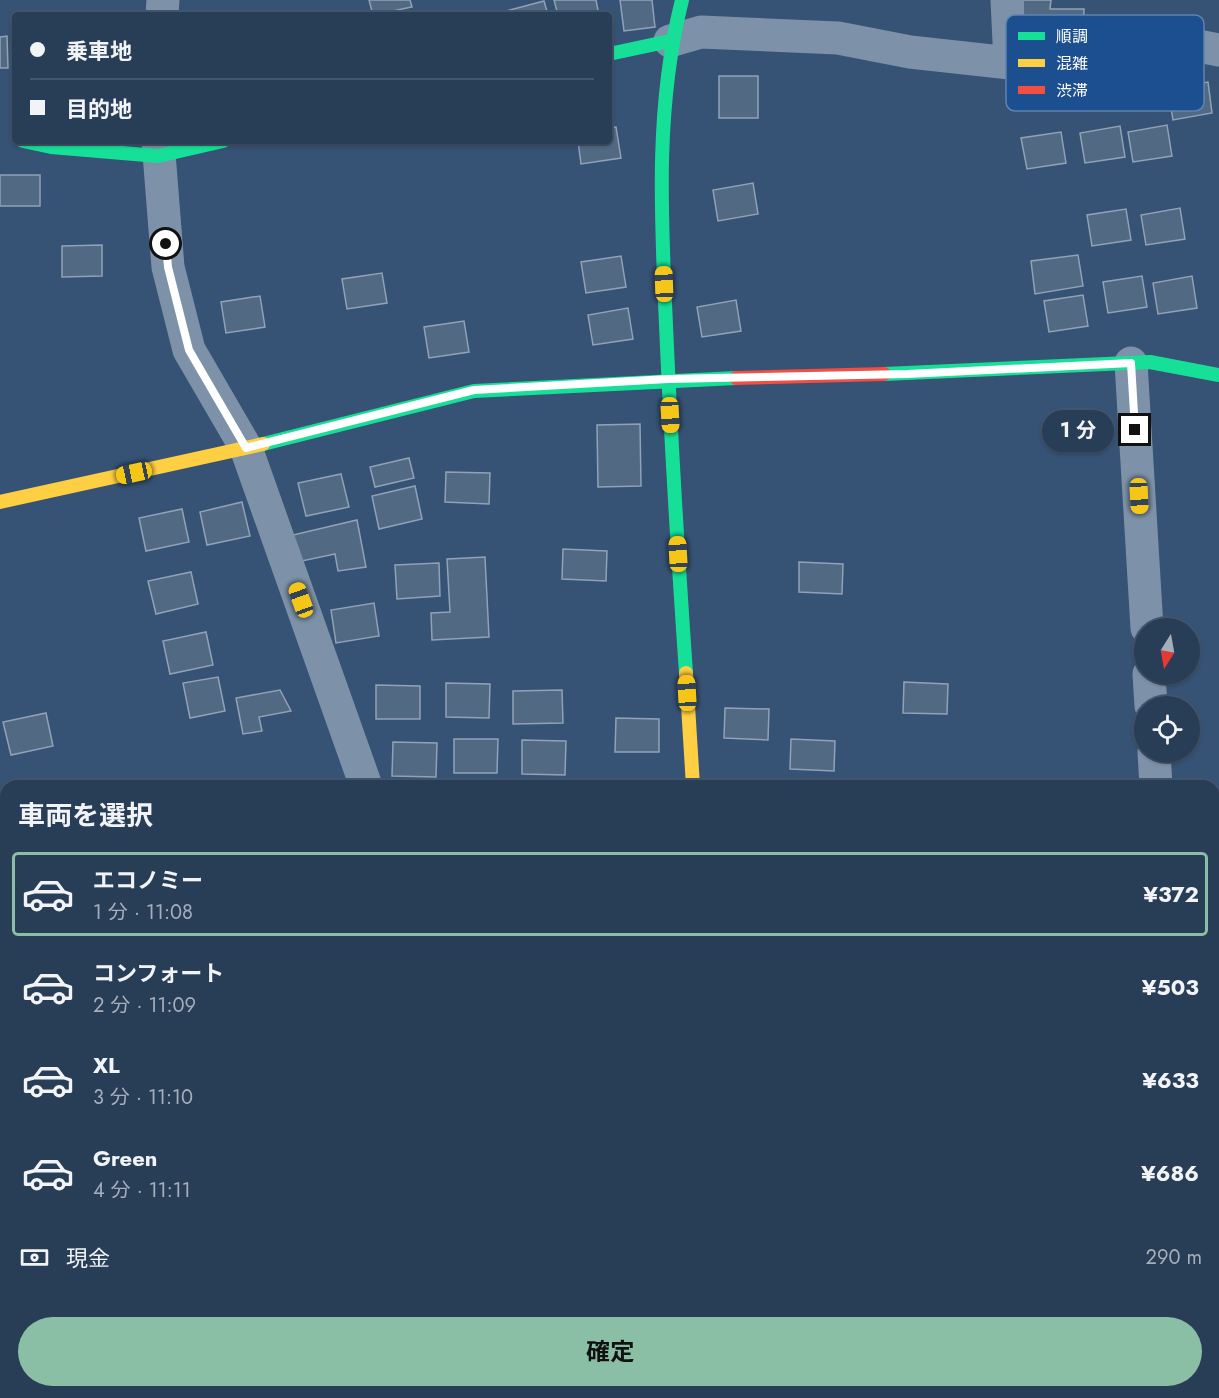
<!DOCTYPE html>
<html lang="ja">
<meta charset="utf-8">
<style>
body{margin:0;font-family:Jost,"Noto Sans JP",sans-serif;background:#30455d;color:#f1f3f6;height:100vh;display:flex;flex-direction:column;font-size:22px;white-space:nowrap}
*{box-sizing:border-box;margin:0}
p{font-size:20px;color:#a5aeba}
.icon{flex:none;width:33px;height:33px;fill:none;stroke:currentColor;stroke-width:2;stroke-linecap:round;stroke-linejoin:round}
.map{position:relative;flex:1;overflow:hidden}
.sheet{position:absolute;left:0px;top:780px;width:1220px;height:618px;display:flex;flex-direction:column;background:#283e57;border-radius:18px 18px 0 0;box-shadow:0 2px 4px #0004,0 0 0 2px #44576d}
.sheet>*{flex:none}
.top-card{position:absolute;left:12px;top:12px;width:600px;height:132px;border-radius:6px;box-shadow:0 2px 4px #0004,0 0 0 2px #44576d;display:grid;align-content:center;height:132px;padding:0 18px;background:#283e57}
.needle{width:39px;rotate:191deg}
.tools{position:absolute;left:1134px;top:618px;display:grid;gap:12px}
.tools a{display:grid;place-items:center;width:66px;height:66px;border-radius:50%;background:#283e57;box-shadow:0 2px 4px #0004,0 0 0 2px #44576d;font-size:30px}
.end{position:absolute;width:27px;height:27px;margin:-14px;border:8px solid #fff;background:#111;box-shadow:0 0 0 3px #111}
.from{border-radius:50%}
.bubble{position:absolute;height:42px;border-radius:21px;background:#283e57;box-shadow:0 2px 4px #0004,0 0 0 2px #44576d;font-size:20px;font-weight:700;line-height:42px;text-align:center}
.car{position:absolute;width:18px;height:36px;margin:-18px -9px;border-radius:8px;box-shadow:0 0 4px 2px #0007;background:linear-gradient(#f5c518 24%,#345 0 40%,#f5c518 0 76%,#345 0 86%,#f5c518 0)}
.top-card b{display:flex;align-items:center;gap:21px;height:57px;font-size:22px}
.top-card b+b{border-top:2px solid #44576d}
.top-card i{width:15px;height:15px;background:#f1f3f6}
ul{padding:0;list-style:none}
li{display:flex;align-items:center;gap:18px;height:84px;margin:0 12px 9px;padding:0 6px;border:3px solid transparent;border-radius:6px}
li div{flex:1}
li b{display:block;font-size:22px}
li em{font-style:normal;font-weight:700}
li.on{border-color:#8abfa5}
li>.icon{width:54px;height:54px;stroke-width:1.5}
h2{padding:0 18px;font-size:27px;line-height:72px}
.pay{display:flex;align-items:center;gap:15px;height:66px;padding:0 18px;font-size:22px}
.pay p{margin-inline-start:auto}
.action{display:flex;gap:12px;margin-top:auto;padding:12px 18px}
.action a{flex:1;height:69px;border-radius:36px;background:#8abfa5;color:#111;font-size:24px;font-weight:700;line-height:69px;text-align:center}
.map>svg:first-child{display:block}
.building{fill:#526984;stroke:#92a2b6;stroke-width:1.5}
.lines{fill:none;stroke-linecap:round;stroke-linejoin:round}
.street{stroke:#7d92a8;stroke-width:33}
.fast{stroke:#16e098;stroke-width:14}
.slow{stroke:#ffcf43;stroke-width:14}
.jam{stroke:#f24e42;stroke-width:14}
.route{stroke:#fff;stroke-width:8}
.key{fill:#1b4f8f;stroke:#5f84b1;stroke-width:1.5}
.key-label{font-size:16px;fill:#fff}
</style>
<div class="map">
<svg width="1219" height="1398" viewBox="0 0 1219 1398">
<rect width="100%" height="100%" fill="#365274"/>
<path class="building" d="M 369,0 L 410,0 L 412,7 L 373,15 Z
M 554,0 L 596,0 L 599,15 L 558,15 Z
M 620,0 L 652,0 L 655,27 L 624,31 Z
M 1023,0 L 1051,0 L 1050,9 L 1084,9 L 1083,40 L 1023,38 Z
M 544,1 L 548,15 L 507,15 L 506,11 Z
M 7,36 L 8,68 L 0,68 L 0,37 Z
M 719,76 L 758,76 L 758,118 L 719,118 Z
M 1208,82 L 1212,113 L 1173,120 L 1168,88 Z
M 1167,125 L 1172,156 L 1133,162 L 1128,132 Z
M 1120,126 L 1125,157 L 1085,163 L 1080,133 Z
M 616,127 L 621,158 L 581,164 L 578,141 L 609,141 L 609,128 Z
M 1061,132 L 1066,163 L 1027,169 L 1021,138 Z
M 0,175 L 40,175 L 40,206 L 0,206 Z
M 753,183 L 758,214 L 718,221 L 713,190 Z
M 1180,208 L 1185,239 L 1146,245 L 1141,215 Z
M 1126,209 L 1131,240 L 1092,246 L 1087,215 Z
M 102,245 L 102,276 L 62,277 L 62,246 Z
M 1078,255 L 1083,286 L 1035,294 L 1031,261 Z
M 621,256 L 626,287 L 586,293 L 581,262 Z
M 382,273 L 387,303 L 347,309 L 342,279 Z
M 1142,276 L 1147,307 L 1108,313 L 1103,282 Z
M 1192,276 L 1197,308 L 1158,314 L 1153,283 Z
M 1083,295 L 1088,326 L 1049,332 L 1044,301 Z
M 260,296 L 265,327 L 226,333 L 221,302 Z
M 736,300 L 741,331 L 702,337 L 697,307 Z
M 628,308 L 633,339 L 593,345 L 588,315 Z
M 464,321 L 469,352 L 429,358 L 424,327 Z
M 640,424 L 641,486 L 598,487 L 597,425 Z
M 409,458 L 414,478 L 375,487 L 370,467 Z
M 446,472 L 490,473 L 489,504 L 445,502 Z
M 341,474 L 349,507 L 306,516 L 298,483 Z
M 415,486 L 422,519 L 379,529 L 372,496 Z
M 242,502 L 250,536 L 207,545 L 200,512 Z
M 182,509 L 189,542 L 146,551 L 139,518 Z
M 357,520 L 366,567 L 338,571 L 335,554 L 302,561 L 293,535 Z
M 563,549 L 607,551 L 606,581 L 562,579 Z
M 485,557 L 489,637 L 432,640 L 431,613 L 450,612 L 447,559 Z
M 799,562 L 843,564 L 842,594 L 799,592 Z
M 439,563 L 440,596 L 397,599 L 395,565 Z
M 191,572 L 198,604 L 156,614 L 148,581 Z
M 374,603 L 379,636 L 336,643 L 331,610 Z
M 206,632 L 213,665 L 170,674 L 163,641 Z
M 218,677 L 225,711 L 190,718 L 183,683 Z
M 904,682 L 948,684 L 947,714 L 903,713 Z
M 446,683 L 490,684 L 489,718 L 446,717 Z
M 376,685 L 420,686 L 420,719 L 376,719 Z
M 280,690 L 291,711 L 259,717 L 262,731 L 243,734 L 236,698 Z
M 562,690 L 563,723 L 513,724 L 513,691 Z
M 725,708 L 769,709 L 768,740 L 724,738 Z
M 46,713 L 53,746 L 11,755 L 3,722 Z
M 616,718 L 659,719 L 659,752 L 615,752 Z
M 454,739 L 498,739 L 497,773 L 454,773 Z
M 791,739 L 835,741 L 834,771 L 790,769 Z
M 522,740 L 566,741 L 565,775 L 522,774 Z
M 393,742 L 437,743 L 436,777 L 392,776 Z
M 0,1165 L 6,1165 L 6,1199 L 0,1199 Z
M 1214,1244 L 1219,1244 L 1219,1274 L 1214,1274 Z
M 369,1392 L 439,1392 L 439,1394 Z
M 517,1392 L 552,1392 L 551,1398 L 517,1398 Z
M 800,1392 L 850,1392 L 850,1398 L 800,1398 Z"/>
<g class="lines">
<path class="street" d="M 1007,0 L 1010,63
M 162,15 L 163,0
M 670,41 L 701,32 L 838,38 L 910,52 L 1010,63 L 1198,46 L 1219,50
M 158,141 L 168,267 L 189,350 L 246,448 L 366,786
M 1131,363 L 1147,628
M 1149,674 L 1151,706
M 1154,752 L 1156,786
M 1214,915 L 1219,914
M 0,1057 L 6,1059
M 0,1300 L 6,1303
M 1214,1319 L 1219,1321
M 232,1392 L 247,1398
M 1064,1392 L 1069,1398
M 297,1398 L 297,1392
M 1145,1398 L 1148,1392"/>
<path class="fast" d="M 682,0 C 655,107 661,215 666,325 C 671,441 678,557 686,673
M 609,54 L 670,41
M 23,141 L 51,147 L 158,156 L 223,141
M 884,374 L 1150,362 L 1219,375
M 263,444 L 474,391 L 736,378"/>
<path class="slow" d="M 0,502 L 263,444
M 686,673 L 693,786
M 758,1392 L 759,1398"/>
<path class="jam" d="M 736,378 L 884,374"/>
</g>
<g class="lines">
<path class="route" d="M 166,244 L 168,267 L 189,350 L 246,448 L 474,390 L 668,379 L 907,374 L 1131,363 L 1135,430"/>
</g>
<rect x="1006" y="15" width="198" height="96" rx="9" class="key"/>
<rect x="1018" y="32" width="27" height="8" fill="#16e098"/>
<rect x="1018" y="59" width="27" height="8" fill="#ffcf43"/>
<rect x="1018" y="86" width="27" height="8" fill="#f24e42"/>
<g class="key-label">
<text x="1056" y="42">順調</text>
<text x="1056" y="69">混雑</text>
<text x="1056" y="96">渋滞</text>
</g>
</svg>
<div class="tools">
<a><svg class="needle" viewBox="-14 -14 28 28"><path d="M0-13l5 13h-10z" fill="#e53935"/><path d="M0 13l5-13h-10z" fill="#a5aeba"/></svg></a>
<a><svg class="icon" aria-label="locate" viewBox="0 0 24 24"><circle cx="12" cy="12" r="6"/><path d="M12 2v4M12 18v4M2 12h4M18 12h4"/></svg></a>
</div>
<i class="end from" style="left:166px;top:244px"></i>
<i class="end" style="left:1135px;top:430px"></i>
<div class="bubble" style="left:1042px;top:410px;width:72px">1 分</div>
<i class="car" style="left:664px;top:284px;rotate:358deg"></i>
<i class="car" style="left:670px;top:415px;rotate:177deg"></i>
<i class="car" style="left:134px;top:473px;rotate:258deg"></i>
<i class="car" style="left:1139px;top:496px;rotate:177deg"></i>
<i class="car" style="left:678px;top:554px;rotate:357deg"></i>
<i class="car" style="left:301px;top:600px;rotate:340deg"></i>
<i class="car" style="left:687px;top:693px;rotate:357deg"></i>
<div class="top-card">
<b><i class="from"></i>乗車地</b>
<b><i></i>目的地</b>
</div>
<section class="sheet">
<h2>車両を選択</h2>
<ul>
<li class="on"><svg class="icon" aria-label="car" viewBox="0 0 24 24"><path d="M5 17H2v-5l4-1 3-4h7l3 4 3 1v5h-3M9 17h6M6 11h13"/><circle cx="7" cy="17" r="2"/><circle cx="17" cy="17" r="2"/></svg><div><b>エコノミー</b><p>1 分 · 11:08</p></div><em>¥372</em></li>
<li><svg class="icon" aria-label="car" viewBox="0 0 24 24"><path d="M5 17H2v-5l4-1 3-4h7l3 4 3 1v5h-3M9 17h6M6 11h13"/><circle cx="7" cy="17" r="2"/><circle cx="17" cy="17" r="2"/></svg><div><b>コンフォート</b><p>2 分 · 11:09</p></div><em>¥503</em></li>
<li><svg class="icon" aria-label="car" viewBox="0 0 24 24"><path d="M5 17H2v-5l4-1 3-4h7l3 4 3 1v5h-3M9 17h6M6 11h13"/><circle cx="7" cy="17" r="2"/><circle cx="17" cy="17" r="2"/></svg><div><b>XL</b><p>3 分 · 11:10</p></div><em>¥633</em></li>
<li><svg class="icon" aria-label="car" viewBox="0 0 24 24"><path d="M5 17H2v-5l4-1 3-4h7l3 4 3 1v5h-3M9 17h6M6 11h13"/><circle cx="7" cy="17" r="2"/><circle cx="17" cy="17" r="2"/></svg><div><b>Green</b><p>4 分 · 11:11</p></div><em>¥686</em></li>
</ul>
<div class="pay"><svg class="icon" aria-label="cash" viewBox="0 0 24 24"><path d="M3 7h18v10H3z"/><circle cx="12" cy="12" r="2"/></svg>現金<p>290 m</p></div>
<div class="action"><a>確定</a></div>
</section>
</div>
